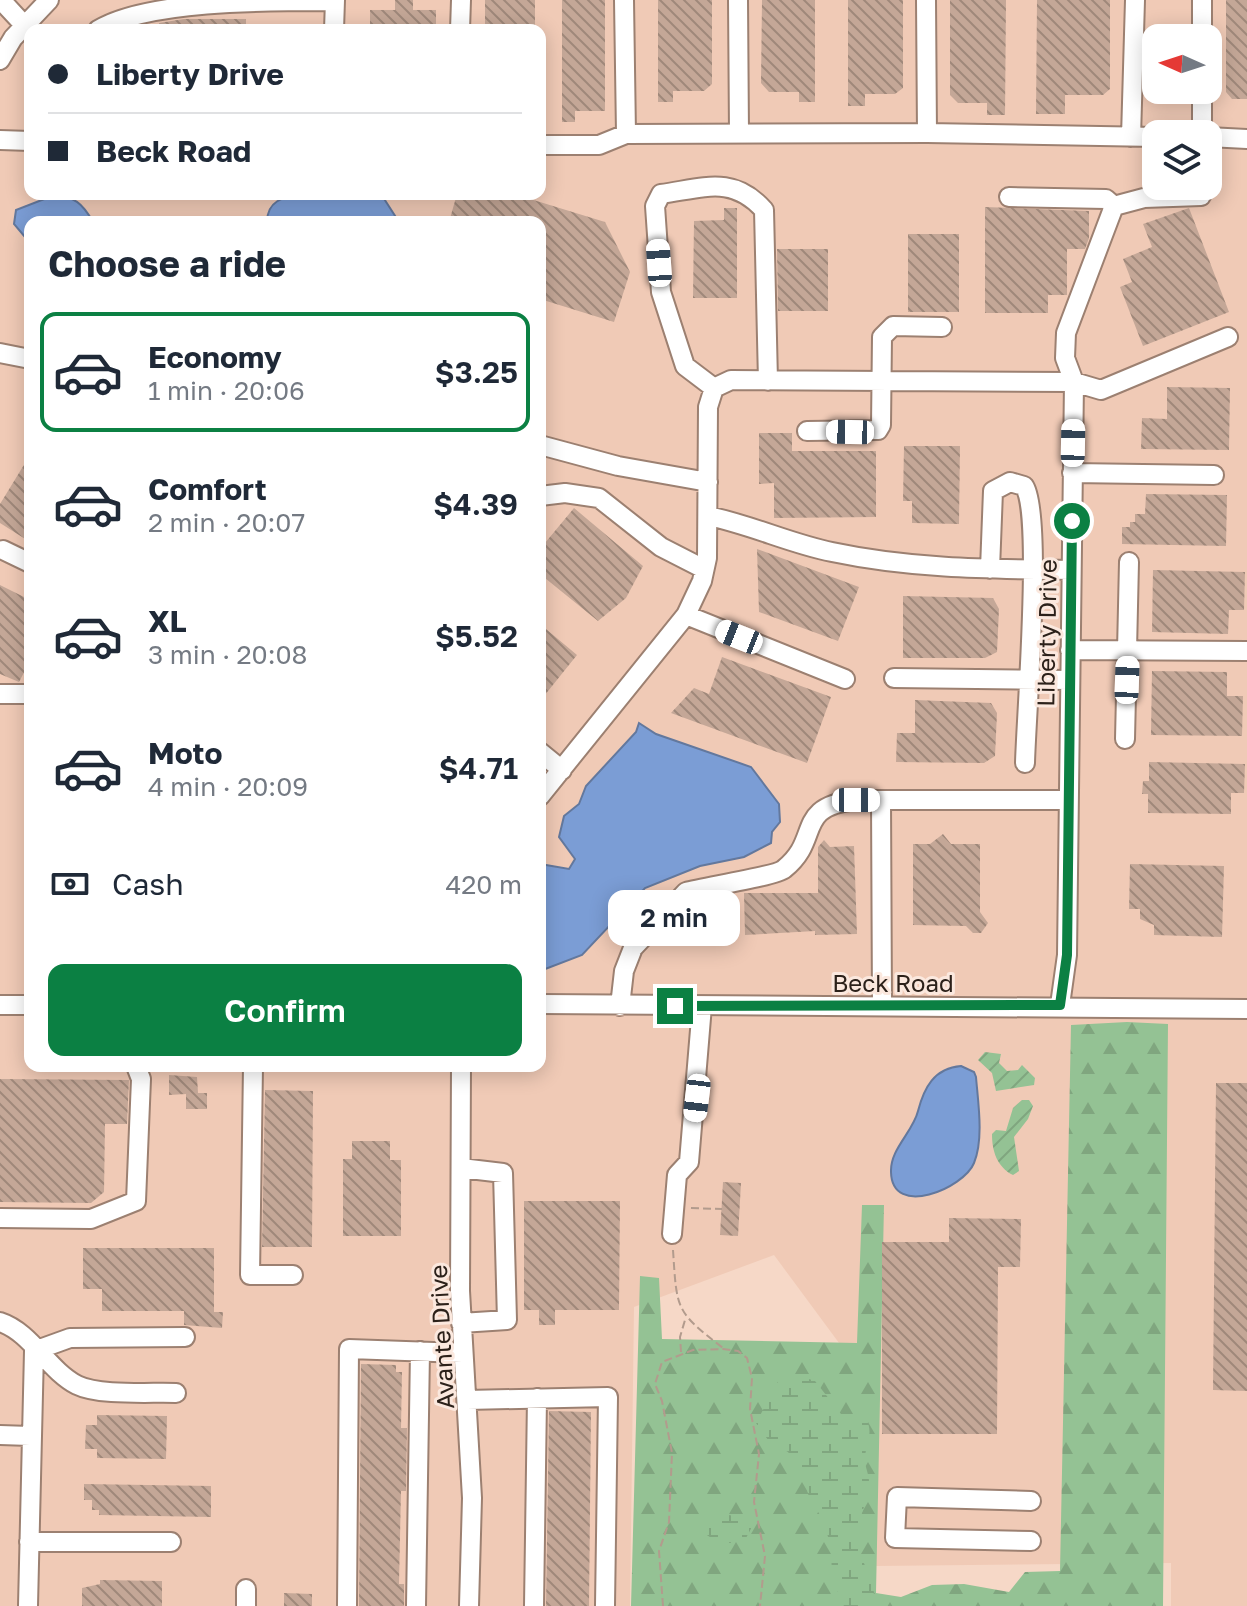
<!DOCTYPE html>
<meta charset="utf-8">
<style>
body{margin:0;font-family:"Golos Text",sans-serif;background:#f6f6f7;color:#1f2937;height:100vh;display:flex;flex-direction:column;font-size:30px;white-space:nowrap}
*{box-sizing:border-box;margin:0}
p{font-size:26px;color:#747a83}
.icon{flex:none;width:44px;height:44px;fill:none;stroke:currentColor;stroke-width:2;stroke-linecap:round;stroke-linejoin:round}
.map{position:relative;flex:1;overflow:hidden}
.panel{position:absolute;left:24px;top:216px;width:522px;height:856px;display:flex;flex-direction:column;background:#fff;border-radius:16px;box-shadow:0 4px 20px #0003}
.panel>*{flex:none}
.top-card{position:absolute;left:24px;top:24px;width:522px;height:176px;border-radius:16px;box-shadow:0 4px 20px #0003;display:grid;align-content:center;height:176px;padding:0 24px;background:#fff}
.needle{width:52px;rotate:273deg}
.fabs{position:absolute;left:1142px;top:24px;display:grid;gap:16px}
.fabs a{display:grid;place-items:center;width:80px;height:80px;border-radius:16px;background:#fff;box-shadow:0 4px 20px #0003;font-size:40px}
.end{position:absolute;width:36px;height:36px;margin:-18px;border:10px solid #0b8043;background:#fff;box-shadow:0 0 0 4px #fff}
.from{border-radius:50%}
.bubble{position:absolute;height:56px;border-radius:16px;background:#fff;box-shadow:0 4px 20px #0003;font-size:26px;font-weight:600;line-height:56px;text-align:center}
.car{position:absolute;width:24px;height:48px;margin:-24px -12px;border-radius:10px;box-shadow:0 0 6px 2px #0007;background:linear-gradient(#fff 24%,#345 0 40%,#fff 0 76%,#345 0 86%,#fff 0)}
.top-card b{display:flex;align-items:center;gap:28px;height:76px;font-size:30px}
.top-card b+b{border-top:2px solid #e0e1e3}
.top-card i{width:20px;height:20px;background:#1f2937}
ul{padding:0;list-style:none}
li{display:flex;align-items:center;gap:24px;height:120px;margin:0 16px 12px;padding:0 8px;border:4px solid transparent;border-radius:16px}
li div{flex:1}
li b{display:block;font-size:30px}
li em{font-style:normal;font-weight:600}
li.on{border-color:#0b8043}
li>.icon{width:72px;height:72px;stroke-width:1.5}
h2{padding:0 24px;font-size:36px;line-height:96px}
.pay{display:flex;align-items:center;gap:20px;height:88px;padding:0 24px;font-size:30px}
.pay p{margin-inline-start:auto}
.button{display:flex;gap:16px;margin-top:auto;padding:16px 24px}
.button a{flex:1;height:92px;border-radius:16px;background:#0b8043;color:#fff;font-size:32px;font-weight:600;line-height:92px;text-align:center}
.map>svg:first-child{display:block}
.built{fill:#f0cab6;fill-rule:evenodd}
.forest{fill:url(#forest-firs)}
.wetland{fill:url(#wetland-marsh)}
.garden{fill:url(#garden-furrows)}
.water{fill:#7b9dd5;stroke:#63789d;stroke-width:2}
.building{fill:url(#building-back-hatch)}
.lines{fill:none;stroke-linecap:round;stroke-linejoin:round}
.minor-casing{stroke:#9c8071;stroke-width:22}
.path{stroke:#b29b8d;stroke-width:2;stroke-dasharray:8 4;stroke-linecap:butt}
.minor{stroke:#fff;stroke-width:18}
.route{stroke:#0b8043;stroke-width:10}
.labels{text-anchor:middle;dominant-baseline:central;stroke-width:6;stroke-linejoin:round;paint-order:stroke}
.street-label{font-size:24px;fill:#2c211a;stroke:#fbe8de}
</style>
<div class="map">
<svg width="1247" height="1606" viewBox="0 0 1247 1606">
<defs>
<pattern id="forest-firs" width="22" height="20" patternUnits="userSpaceOnUse" patternTransform="scale(2)"><rect width="22" height="20" fill="#94c294"/><path d="M5 1l3.5 6h-7zM16 11l3.5 6h-7z" fill="#80a67f"/></pattern>
<pattern id="wetland-marsh" width="20" height="14" patternUnits="userSpaceOnUse" patternTransform="scale(2)"><rect width="20" height="14" fill="#94c294"/><path d="M1 5h8M5 5V1M11 12h8M15 12V8" fill="none" stroke="#80a67f"/></pattern>
<pattern id="garden-furrows" width="10" height="10" patternUnits="userSpaceOnUse" patternTransform="scale(2)"><rect width="10" height="10" fill="#94c294"/><path d="M-1 1l2-2M0 10L10 0M9 11l2-2" fill="none" stroke="#80a67f"/></pattern>
<pattern id="building-back-hatch" width="6" height="6" patternUnits="userSpaceOnUse" patternTransform="scale(2)"><rect width="6" height="6" fill="#c4a797"/><path d="M-1 5l2 2M0 0l6 6M5-1l2 2" fill="none" stroke="#9f887a"/></pattern>
</defs>
<rect width="100%" height="100%" fill="#f6d8c7"/>
<path class="built" d="M 0,0 L 1247,0 L 1247,1606 L 1171,1606 L 1171,1563 L 874,1566 L 876,1393 L 774,1255 L 634,1307 L 630,1606 L 0,1606 ZM 30,30 L 540,30 L 540,194 L 30,194 ZM 1156,38 L 1208,38 L 1208,90 L 1156,90 ZM 1156,134 L 1208,134 L 1208,186 L 1156,186 ZM 30,222 L 540,222 L 540,1066 L 30,1066 Z"/>
<path class="forest" d="M 1127,1022 L 1168,1024 L 1163,1606 L 631,1606 L 640,1276 L 659,1278 L 662,1339 L 857,1343 L 862,1205 L 884,1205 L 876,1593 L 901,1597 L 932,1585 L 964,1584 L 1009,1592 L 1025,1572 L 1060,1571 L 1071,1025 Z"/>
<path class="wetland" d="M 787,1372 L 815,1381 L 841,1414 L 865,1416 C 874,1433 867,1439 865,1457 C 864,1465 869,1474 869,1481 C 869,1501 858,1517 857,1536 C 857,1556 878,1585 874,1606 L 844,1606 L 832,1578 L 831,1547 L 823,1520 L 809,1497 L 802,1472 L 788,1452 L 768,1440 L 756,1423 L 781,1376 Z
M 723,1514 L 740,1517 L 753,1525 L 746,1538 C 727,1547 716,1544 700,1529 L 709,1515 Z"/>
<path class="garden" d="M 985,1052 L 1001,1054 L 999,1063 L 1007,1071 L 1018,1070 L 1022,1065 L 1035,1078 L 1034,1085 L 996,1091 L 992,1073 L 978,1060 Z
M 1022,1100 L 1029,1100 L 1033,1106 L 1028,1119 L 1014,1137 L 1019,1171 L 1013,1175 C 997,1167 992,1151 992,1134 L 996,1130 L 1006,1131 L 1013,1108 Z"/>
<path class="water" d="M 301,194 L 381,194 L 399,222 L 267,222 C 267,201 283,197 301,194 Z
M 52,196 C 74,195 83,204 93,222 L 30,222 L 30,243 L 14,224 L 16,210 Z
M 639,723 L 656,734 L 751,767 L 779,804 L 780,822 L 772,832 L 771,843 L 744,857 L 700,866 L 645,888 L 582,955 L 540,971 L 540,864 L 569,869 L 575,859 L 559,837 L 564,816 L 579,804 L 586,786 L 636,732 Z
M 961,1066 L 974,1072 L 976,1077 C 978,1102 984,1139 974,1163 C 964,1188 892,1219 891,1172 C 890,1149 913,1132 918,1111 C 924,1088 934,1068 961,1066 Z"/>
<path class="building" d="M 395,0 L 413,0 L 413,10 L 436,10 L 436,30 L 370,30 L 370,10 L 395,10 Z
M 485,0 L 535,0 L 535,30 L 485,30 Z
M 562,0 L 605,0 L 605,111 L 575,111 L 575,122 L 562,122 Z
M 658,0 L 712,0 L 712,84 L 704,91 L 673,91 L 673,102 L 658,102 Z
M 762,0 L 815,0 L 815,102 L 799,102 L 799,92 L 769,92 L 761,83 Z
M 848,0 L 903,0 L 903,88 L 895,94 L 865,94 L 865,106 L 848,106 Z
M 950,0 L 1006,0 L 1005,115 L 987,115 L 987,103 L 958,103 L 950,95 Z
M 1037,0 L 1110,0 L 1110,89 L 1103,95 L 1065,95 L 1065,114 L 1036,114 Z
M 1226,0 L 1247,0 L 1247,99 L 1232,99 L 1226,92 Z
M 184,19 L 246,19 L 246,30 L 159,30 L 159,23 Z
M 457,194 L 514,194 L 605,222 L 630,272 L 614,322 L 540,299 L 540,222 L 449,222 Z
M 985,207 L 1089,211 L 1089,238 L 1085,249 L 1067,249 L 1067,295 L 1048,295 L 1048,313 L 985,313 Z
M 724,208 L 737,208 L 737,298 L 693,298 L 694,221 L 724,220 Z
M 1189,208 L 1229,312 L 1143,346 L 1120,287 L 1132,282 L 1123,259 L 1152,247 L 1143,224 Z
M 908,234 L 959,234 L 959,312 L 908,312 Z
M 777,249 L 828,249 L 828,311 L 778,311 Z
M 1167,387 L 1230,388 L 1229,450 L 1141,449 L 1142,418 L 1167,419 Z
M 759,433 L 792,433 L 792,451 L 876,451 L 876,517 L 774,518 L 774,483 L 759,484 Z
M 904,446 L 960,446 L 959,524 L 912,523 L 912,501 L 903,501 Z
M 30,455 L 30,542 L 0,523 L 0,504 Z
M 1146,494 L 1227,495 L 1226,546 L 1122,544 L 1122,527 L 1130,527 L 1130,522 L 1135,522 L 1135,514 L 1145,514 Z
M 574,508 L 643,566 L 626,598 L 598,621 L 540,574 L 540,549 Z
M 757,549 L 859,587 L 838,641 L 759,612 Z
M 1153,570 L 1245,572 L 1244,610 L 1229,610 L 1228,634 L 1152,632 Z
M 0,585 L 30,600 L 30,661 L 19,682 L 0,674 Z
M 903,596 L 993,598 L 999,609 L 997,652 L 985,658 L 903,658 Z
M 540,624 L 577,655 L 540,701 Z
M 722,657 L 831,697 L 807,763 L 671,713 L 694,688 L 709,694 Z
M 1152,671 L 1227,672 L 1227,696 L 1243,696 L 1242,736 L 1151,735 Z
M 915,700 L 991,703 L 997,713 L 995,756 L 984,763 L 896,762 L 897,733 L 915,733 Z
M 1149,762 L 1245,764 L 1244,793 L 1231,793 L 1231,814 L 1148,813 L 1148,794 L 1142,794 L 1143,781 L 1149,781 Z
M 943,834 L 951,844 L 980,844 L 980,912 L 988,923 L 981,933 L 973,933 L 966,926 L 913,925 L 913,844 L 930,844 Z
M 824,840 L 830,847 L 854,846 L 857,934 L 815,935 L 815,931 L 745,935 L 744,893 L 818,893 L 818,847 Z
M 1130,864 L 1224,866 L 1222,937 L 1154,935 L 1154,925 L 1140,919 L 1140,909 L 1129,909 Z
M 169,1075 L 197,1077 L 198,1093 L 207,1093 L 207,1109 L 186,1109 L 186,1094 L 169,1095 Z
M 0,1079 L 129,1080 L 127,1124 L 105,1124 L 104,1192 L 91,1203 L 0,1202 Z
M 1216,1083 L 1247,1083 L 1247,1391 L 1213,1390 Z
M 265,1090 L 313,1091 L 312,1247 L 262,1247 Z
M 352,1141 L 390,1141 L 390,1160 L 401,1160 L 401,1236 L 343,1236 L 343,1159 L 352,1159 Z
M 723,1182 L 741,1183 L 738,1236 L 720,1235 Z
M 524,1201 L 620,1201 L 619,1310 L 555,1310 L 555,1325 L 539,1325 L 539,1310 L 524,1310 Z
M 949,1218 L 1021,1219 L 1020,1267 L 998,1267 L 997,1434 L 882,1434 L 882,1242 L 949,1242 Z
M 83,1248 L 214,1248 L 214,1312 L 223,1312 L 222,1328 L 184,1325 L 184,1311 L 102,1311 L 102,1289 L 83,1289 Z
M 361,1364 L 396,1365 L 396,1372 L 402,1372 L 401,1428 L 407,1428 L 406,1491 L 401,1491 L 399,1584 L 404,1584 L 404,1606 L 359,1606 Z
M 549,1411 L 591,1412 L 589,1606 L 546,1606 Z
M 97,1415 L 167,1416 L 166,1459 L 97,1458 L 97,1449 L 85,1449 L 86,1425 L 97,1425 Z
M 84,1484 L 211,1486 L 211,1517 L 99,1515 L 99,1510 L 92,1510 L 92,1500 L 84,1500 Z
M 100,1580 L 162,1581 L 162,1606 L 82,1606 L 82,1588 L 100,1584 Z
M 284,1593 L 312,1594 L 312,1606 L 284,1606 Z"/>
<g class="lines">
<g class="minor-casing">
<path id="minor" d="M 1,0 L 25,26
M 624,0 L 626,134
M 738,0 L 739,133
M 926,0 L 927,133
M 1202,0 L 1202,38
M 98,30 C 147,0 270,1 335,1
M 334,30 L 335,0
M 460,30 L 461,0
M 0,60 L 13,38 L 49,0
M 1202,90 L 1202,134
M 1131,137 L 1135,0
M 1208,137 L 1247,139
M 0,140 L 30,141
M 540,145 L 599,145 L 626,134 L 927,133 L 1156,137
M 1009,197 L 1106,199 L 1114,206 L 1066,333 L 1065,358 L 1074,382 L 1101,390 L 1228,337
M 1114,206 L 1144,198 L 1201,196
M 0,353 L 30,359
M 714,388 L 685,366 L 661,292 L 655,206 L 661,194 C 704,188 733,175 764,210 L 768,381
M 807,431 L 878,430 L 881,425 L 882,337 L 893,326 L 942,327
M 540,445 L 618,466 L 708,482
M 1072,473 L 1214,475
M 540,496 L 565,493 L 599,498 L 661,547 L 704,569
M 708,516 C 752,525 791,544 832,552 C 912,569 990,569 1071,570
M 3,550 L 30,563
M 990,569 L 993,491 L 1010,482 L 1024,486 C 1043,511 1026,718 1025,763
M 686,615 L 845,679
M 1070,650 L 1247,651
M 894,678 L 1070,680
M 0,694 L 30,694
M 1125,739 L 1129,562
M 540,752 L 562,770
M 540,796 L 686,615 L 702,581 L 707,558 L 708,407 L 714,388 L 731,380 L 1074,382 L 1067,955 L 1060,1005
M 881,800 L 882,1006
M 540,1004 L 1247,1009
M 0,1005 L 30,1005
M 620,1006 L 624,971 L 633,948 L 686,892 C 704,887 776,876 784,869 C 822,839 793,807 856,800 L 1068,800
M 253,1066 L 250,1275 L 293,1275
M 461,1066 L 460,1291 L 472,1498 L 469,1606
M 0,1218 L 91,1219 L 136,1201 L 141,1079 L 136,1066
M 672,1234 L 677,1175 L 689,1162 L 702,1006
M 0,1322 C 31,1332 48,1370 77,1385 C 99,1396 151,1392 176,1393
M 461,1323 L 507,1320 L 503,1173 L 461,1168
M 34,1351 L 70,1338 L 185,1337
M 467,1400 L 608,1397 L 605,1606
M 0,1435 L 30,1436
M 1031,1541 L 895,1538 L 897,1497 L 1031,1501
M 29,1542 L 171,1542
M 28,1606 L 34,1351
M 246,1606 L 246,1589
M 347,1606 L 349,1349 L 462,1353
M 416,1606 L 420,1351
M 534,1606 L 537,1398"/>
</g>
<path class="path" d="M 691,1208 L 722,1209
M 673,1250 C 677,1310 675,1311 723,1348
M 681,1352 L 680,1337 L 685,1320
M 663,1606 L 659,1551 L 669,1522 L 672,1453 L 662,1401 L 655,1384 L 662,1362 L 693,1350 L 723,1349 L 738,1351 L 747,1358 L 752,1378 L 750,1409 L 759,1454 L 754,1502 L 765,1556 L 760,1606"/>
<use href="#minor" class="minor"/>
</g>
<g class="lines">
<path class="route" d="M 675,1006 L 1060,1005 L 1067,955 L 1072,521"/>
</g>
<g class="labels">
<g class="street-label">
<text transform="translate(1046 633) rotate(-89)">Liberty Drive</text>
<text x="893" y="982">Beck Road</text>
<text transform="translate(441 1337) rotate(-93)">Avante Drive</text>
</g>
</g>
</svg>
<div class="fabs">
<a><svg class="needle" viewBox="-14 -14 28 28"><path d="M0-13l5 13h-10z" fill="#e53935"/><path d="M0 13l5-13h-10z" fill="#747a83"/></svg></a>
<a><svg class="icon" aria-label="layers" viewBox="0 0 24 24"><path d="M12 4l9 5-9 5-9-5zM3 14l9 5 9-5"/></svg></a>
</div>
<i class="end from" style="left:1072px;top:521px"></i>
<i class="end" style="left:675px;top:1006px"></i>
<div class="bubble" style="left:608px;top:890px;width:132px">2 min</div>
<i class="car" style="left:659px;top:263px;rotate:356deg"></i>
<i class="car" style="left:850px;top:432px;rotate:271deg"></i>
<i class="car" style="left:1073px;top:443px;rotate:1deg"></i>
<i class="car" style="left:739px;top:637px;rotate:292deg"></i>
<i class="car" style="left:1127px;top:680px;rotate:2deg"></i>
<i class="car" style="left:856px;top:800px;rotate:90deg"></i>
<i class="car" style="left:697px;top:1098px;rotate:187deg"></i>
<div class="top-card">
<b><i class="from"></i>Liberty Drive</b>
<b><i></i>Beck Road</b>
</div>
<section class="panel">
<h2>Choose a ride</h2>
<ul>
<li class="on"><svg class="icon" aria-label="car" viewBox="0 0 24 24"><path d="M5 17H2v-5l4-1 3-4h7l3 4 3 1v5h-3M9 17h6M6 11h13"/><circle cx="7" cy="17" r="2"/><circle cx="17" cy="17" r="2"/></svg><div><b>Economy</b><p>1 min · 20:06</p></div><em>$3.25</em></li>
<li><svg class="icon" aria-label="car" viewBox="0 0 24 24"><path d="M5 17H2v-5l4-1 3-4h7l3 4 3 1v5h-3M9 17h6M6 11h13"/><circle cx="7" cy="17" r="2"/><circle cx="17" cy="17" r="2"/></svg><div><b>Comfort</b><p>2 min · 20:07</p></div><em>$4.39</em></li>
<li><svg class="icon" aria-label="car" viewBox="0 0 24 24"><path d="M5 17H2v-5l4-1 3-4h7l3 4 3 1v5h-3M9 17h6M6 11h13"/><circle cx="7" cy="17" r="2"/><circle cx="17" cy="17" r="2"/></svg><div><b>XL</b><p>3 min · 20:08</p></div><em>$5.52</em></li>
<li><svg class="icon" aria-label="car" viewBox="0 0 24 24"><path d="M5 17H2v-5l4-1 3-4h7l3 4 3 1v5h-3M9 17h6M6 11h13"/><circle cx="7" cy="17" r="2"/><circle cx="17" cy="17" r="2"/></svg><div><b>Moto</b><p>4 min · 20:09</p></div><em>$4.71</em></li>
</ul>
<div class="pay"><svg class="icon" aria-label="cash" viewBox="0 0 24 24"><path d="M3 7h18v10H3z"/><circle cx="12" cy="12" r="2"/></svg>Cash<p>420 m</p></div>
<div class="button"><a>Confirm</a></div>
</section>
</div>
